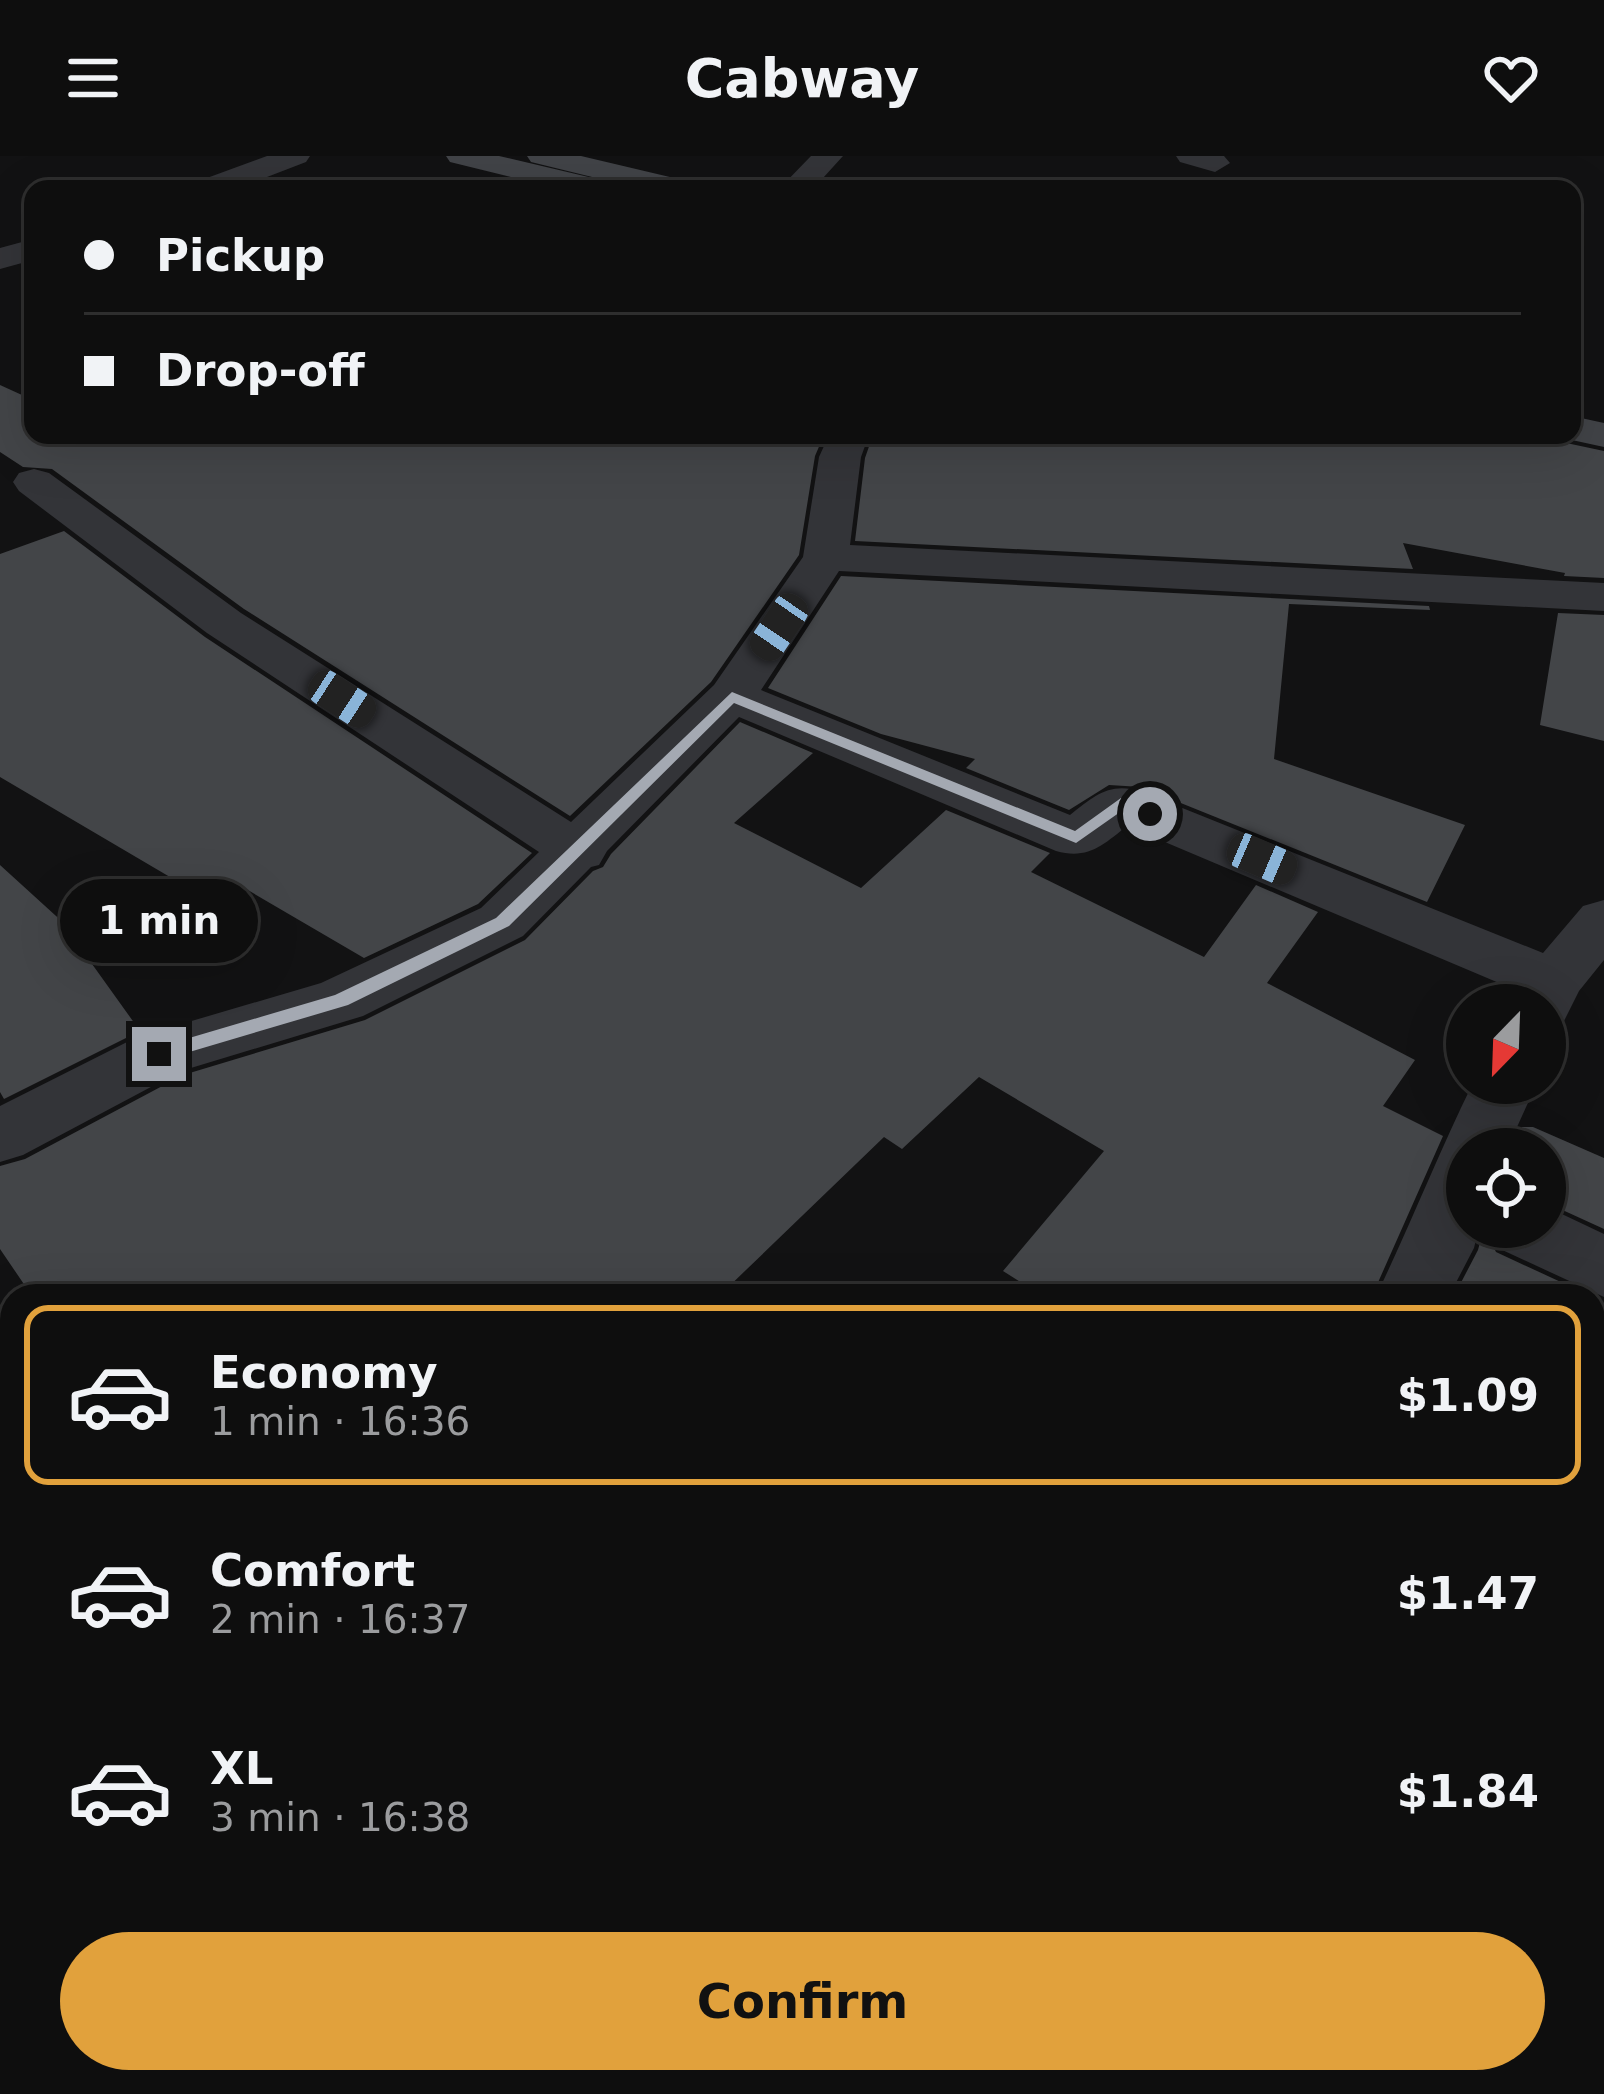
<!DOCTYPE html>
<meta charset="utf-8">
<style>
body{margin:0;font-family:"DejaVu Sans",sans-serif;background:#1c1c1c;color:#f1f3f6;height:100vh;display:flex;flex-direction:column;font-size:45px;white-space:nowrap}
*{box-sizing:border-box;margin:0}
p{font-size:39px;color:#9b9c9e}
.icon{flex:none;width:66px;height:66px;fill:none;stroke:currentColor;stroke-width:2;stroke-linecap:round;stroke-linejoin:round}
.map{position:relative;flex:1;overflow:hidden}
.details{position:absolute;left:0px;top:1128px;width:1605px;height:810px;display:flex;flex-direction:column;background:#0e0e0e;border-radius:36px 36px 0 0;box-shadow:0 12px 48px #0002,0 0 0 3px #2e2e2e}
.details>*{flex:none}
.guide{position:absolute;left:24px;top:24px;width:1557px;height:264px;border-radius:24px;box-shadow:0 12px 48px #0002,0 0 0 3px #2e2e2e;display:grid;align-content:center;height:264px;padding:0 60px;background:#0e0e0e}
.needle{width:78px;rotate:203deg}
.controls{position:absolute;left:1446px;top:828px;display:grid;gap:24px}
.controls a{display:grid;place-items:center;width:120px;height:120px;border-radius:50%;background:#0e0e0e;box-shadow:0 12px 48px #0002,0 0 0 3px #2e2e2e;font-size:60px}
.end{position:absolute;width:54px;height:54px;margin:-27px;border:15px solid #a4a9b2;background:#111;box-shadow:0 0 0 6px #111}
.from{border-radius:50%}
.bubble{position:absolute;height:84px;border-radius:42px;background:#0e0e0e;box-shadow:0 12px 48px #0002,0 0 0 3px #2e2e2e;font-size:39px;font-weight:800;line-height:84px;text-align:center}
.car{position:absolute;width:36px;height:72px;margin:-36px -18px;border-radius:15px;box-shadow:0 0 9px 3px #0007;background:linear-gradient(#222 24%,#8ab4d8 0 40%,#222 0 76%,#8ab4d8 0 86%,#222 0)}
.guide b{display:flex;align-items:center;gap:42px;height:114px;font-size:45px}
.guide b+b{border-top:3px solid #2e2e2e}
.guide i{width:30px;height:30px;background:#f1f3f6}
ul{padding:21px 0 0;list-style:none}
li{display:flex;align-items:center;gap:36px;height:180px;margin:0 24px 18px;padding:0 36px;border:6px solid transparent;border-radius:24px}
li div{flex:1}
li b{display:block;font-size:45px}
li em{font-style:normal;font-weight:800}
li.active{border-color:#e1a13c}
li>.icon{width:108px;height:108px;stroke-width:1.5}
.cta{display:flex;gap:24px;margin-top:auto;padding:24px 60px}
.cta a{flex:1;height:138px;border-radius:72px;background:#e1a13c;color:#111;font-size:48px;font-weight:800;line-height:138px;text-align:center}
header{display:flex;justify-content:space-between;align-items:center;height:156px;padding:0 60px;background:#0e0e0e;font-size:54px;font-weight:800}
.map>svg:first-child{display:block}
.building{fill:#434548}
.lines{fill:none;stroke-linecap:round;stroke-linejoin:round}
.minor{fill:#333438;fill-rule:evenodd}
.secondary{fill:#414347;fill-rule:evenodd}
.route{fill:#a4a9b2}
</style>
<header><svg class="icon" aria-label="menu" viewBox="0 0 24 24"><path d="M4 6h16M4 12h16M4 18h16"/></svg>Cabway<svg class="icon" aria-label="heart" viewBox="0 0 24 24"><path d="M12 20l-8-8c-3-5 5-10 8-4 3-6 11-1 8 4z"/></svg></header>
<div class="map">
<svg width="1604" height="1938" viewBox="0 0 1604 1938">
<rect width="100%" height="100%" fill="#121213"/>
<path class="building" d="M 0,229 L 33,244 L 33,279 L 824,279 L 815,300 L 799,399 L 711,526 L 570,660 L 244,453 L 52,313 L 23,311 L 0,296 Z
M 873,279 L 1554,279 L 1557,285 L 1604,295 L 1604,422 L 1564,420 L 1565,417 L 1403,387 L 1413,413 L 855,385 L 865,302 Z
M 64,375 L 205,481 L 532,697 L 478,748 L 364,802 L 234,726 L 209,744 L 0,621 L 0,398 Z
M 841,420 L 1429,450 L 1430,454 L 1289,448 L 1274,603 L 1465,669 L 1427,746 L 1141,631 L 1109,629 L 1069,654 L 966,612 L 975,603 L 881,578 L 768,532 Z
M 1558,457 L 1604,459 L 1604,585 L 1540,569 Z
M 740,566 L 813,597 L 734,667 L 861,732 L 946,654 L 1050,697 L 1031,716 L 1204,801 L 1256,729 L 1318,756 L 1267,827 L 1415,904 L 1383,950 L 1443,980 L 1372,1140 L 1043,1140 L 1003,1115 L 1104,995 L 979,921 L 902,993 L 884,981 L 719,1140 L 32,1140 L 0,1093 L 0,1010 L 25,1003 L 183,919 L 365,864 L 525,784 L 593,715 L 603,711 L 611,698 Z
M 0,709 L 89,790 L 82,794 L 140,875 L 4,943 L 0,936 Z
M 1522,971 L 1533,971 L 1604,1002 L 1604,1073 L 1545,1046 L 1545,993 L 1512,993 Z
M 1484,1071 L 1496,1096 L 1591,1140 L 1454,1140 L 1478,1094 Z"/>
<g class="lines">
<path class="minor" d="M 267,0 L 310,0 L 306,6 L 236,33 L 191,33 L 196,26 Z
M 811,0 L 843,0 L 813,33 L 779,33 Z
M 1176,0 L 1224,0 L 1230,7 L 1215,16 L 1180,6 Z
M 33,83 L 33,104 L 0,113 L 0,92 Z
M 829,279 L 869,279 L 861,301 L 850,389 L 1604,427 L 1604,455 L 839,415 L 761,534 L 1070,659 C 1094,640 1109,626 1140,635 L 1543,797 L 1583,750 L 1604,744 L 1604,804 L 1579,835 L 1564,865 L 1545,871 L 1545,849 L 1511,849 L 1518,835 L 1127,670 C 1103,689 1088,704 1056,695 L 739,561 L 607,695 L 599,709 L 591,711 L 523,780 L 363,860 L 181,915 L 23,999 L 0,1006 L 0,950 L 137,881 L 321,827 L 481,752 L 539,696 L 207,477 L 19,335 L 13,326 L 19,317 L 34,313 L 49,317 L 241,457 L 571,666 L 714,529 L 803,401 L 819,301 Z
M 1473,927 L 1537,927 L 1507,993 L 1467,993 L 1467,1071 L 1479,1071 L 1474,1092 L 1449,1140 L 1376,1140 C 1410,1070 1438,998 1473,927 Z
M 1545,1050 L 1604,1078 L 1604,1141 L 1498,1092 L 1488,1071 L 1545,1071 Z
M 1593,1715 L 1604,1717 L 1604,1813 L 1593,1811 Z
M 1121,1926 L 1230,1926 L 1235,1938 L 1126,1938 Z"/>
<path class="secondary" d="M 446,0 L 499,0 L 597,23 L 602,30 L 559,33 L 450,6 Z
M 527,0 L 581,0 L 691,26 L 696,33 L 641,33 L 531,6 Z
M 1572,260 L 1604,267 L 1604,291 L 1558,281 L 1572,279 Z"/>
</g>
<path class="route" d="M 732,536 L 1075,675 L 1121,642 L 1158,658 L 1150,663 L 1123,654 L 1076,687 L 734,547 L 509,770 L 348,849 L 159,905 L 152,903 L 152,893 L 335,839 L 496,762 Z"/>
</svg>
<div class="controls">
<a><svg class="needle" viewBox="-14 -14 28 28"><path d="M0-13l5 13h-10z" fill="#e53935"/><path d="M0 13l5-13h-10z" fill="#9b9c9e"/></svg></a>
<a><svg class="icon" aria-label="locate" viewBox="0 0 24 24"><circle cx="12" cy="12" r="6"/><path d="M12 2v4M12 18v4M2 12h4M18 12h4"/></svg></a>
</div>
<i class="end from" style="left:1150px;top:658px"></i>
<i class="end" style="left:159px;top:898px"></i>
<div class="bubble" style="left:60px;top:723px;width:198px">1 min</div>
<i class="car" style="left:779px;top:471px;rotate:214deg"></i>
<i class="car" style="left:342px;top:543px;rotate:123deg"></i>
<i class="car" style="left:1262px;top:703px;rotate:113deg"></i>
<div class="guide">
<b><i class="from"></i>Pickup</b>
<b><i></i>Drop-off</b>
</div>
<section class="details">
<ul>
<li class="active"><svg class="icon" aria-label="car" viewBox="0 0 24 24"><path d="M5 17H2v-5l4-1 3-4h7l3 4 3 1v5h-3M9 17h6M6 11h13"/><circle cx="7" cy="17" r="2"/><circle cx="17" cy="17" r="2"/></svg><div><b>Economy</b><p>1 min · 16:36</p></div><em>$1.09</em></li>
<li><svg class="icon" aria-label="car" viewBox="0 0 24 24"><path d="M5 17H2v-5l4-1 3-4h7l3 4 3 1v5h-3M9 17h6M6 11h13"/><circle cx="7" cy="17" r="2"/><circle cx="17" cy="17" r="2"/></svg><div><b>Comfort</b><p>2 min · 16:37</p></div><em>$1.47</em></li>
<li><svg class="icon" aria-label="car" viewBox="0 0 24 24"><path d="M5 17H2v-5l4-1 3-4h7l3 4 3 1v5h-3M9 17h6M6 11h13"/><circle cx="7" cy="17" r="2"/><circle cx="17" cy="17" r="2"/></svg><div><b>XL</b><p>3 min · 16:38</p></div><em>$1.84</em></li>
</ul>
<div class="cta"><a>Confirm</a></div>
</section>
</div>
